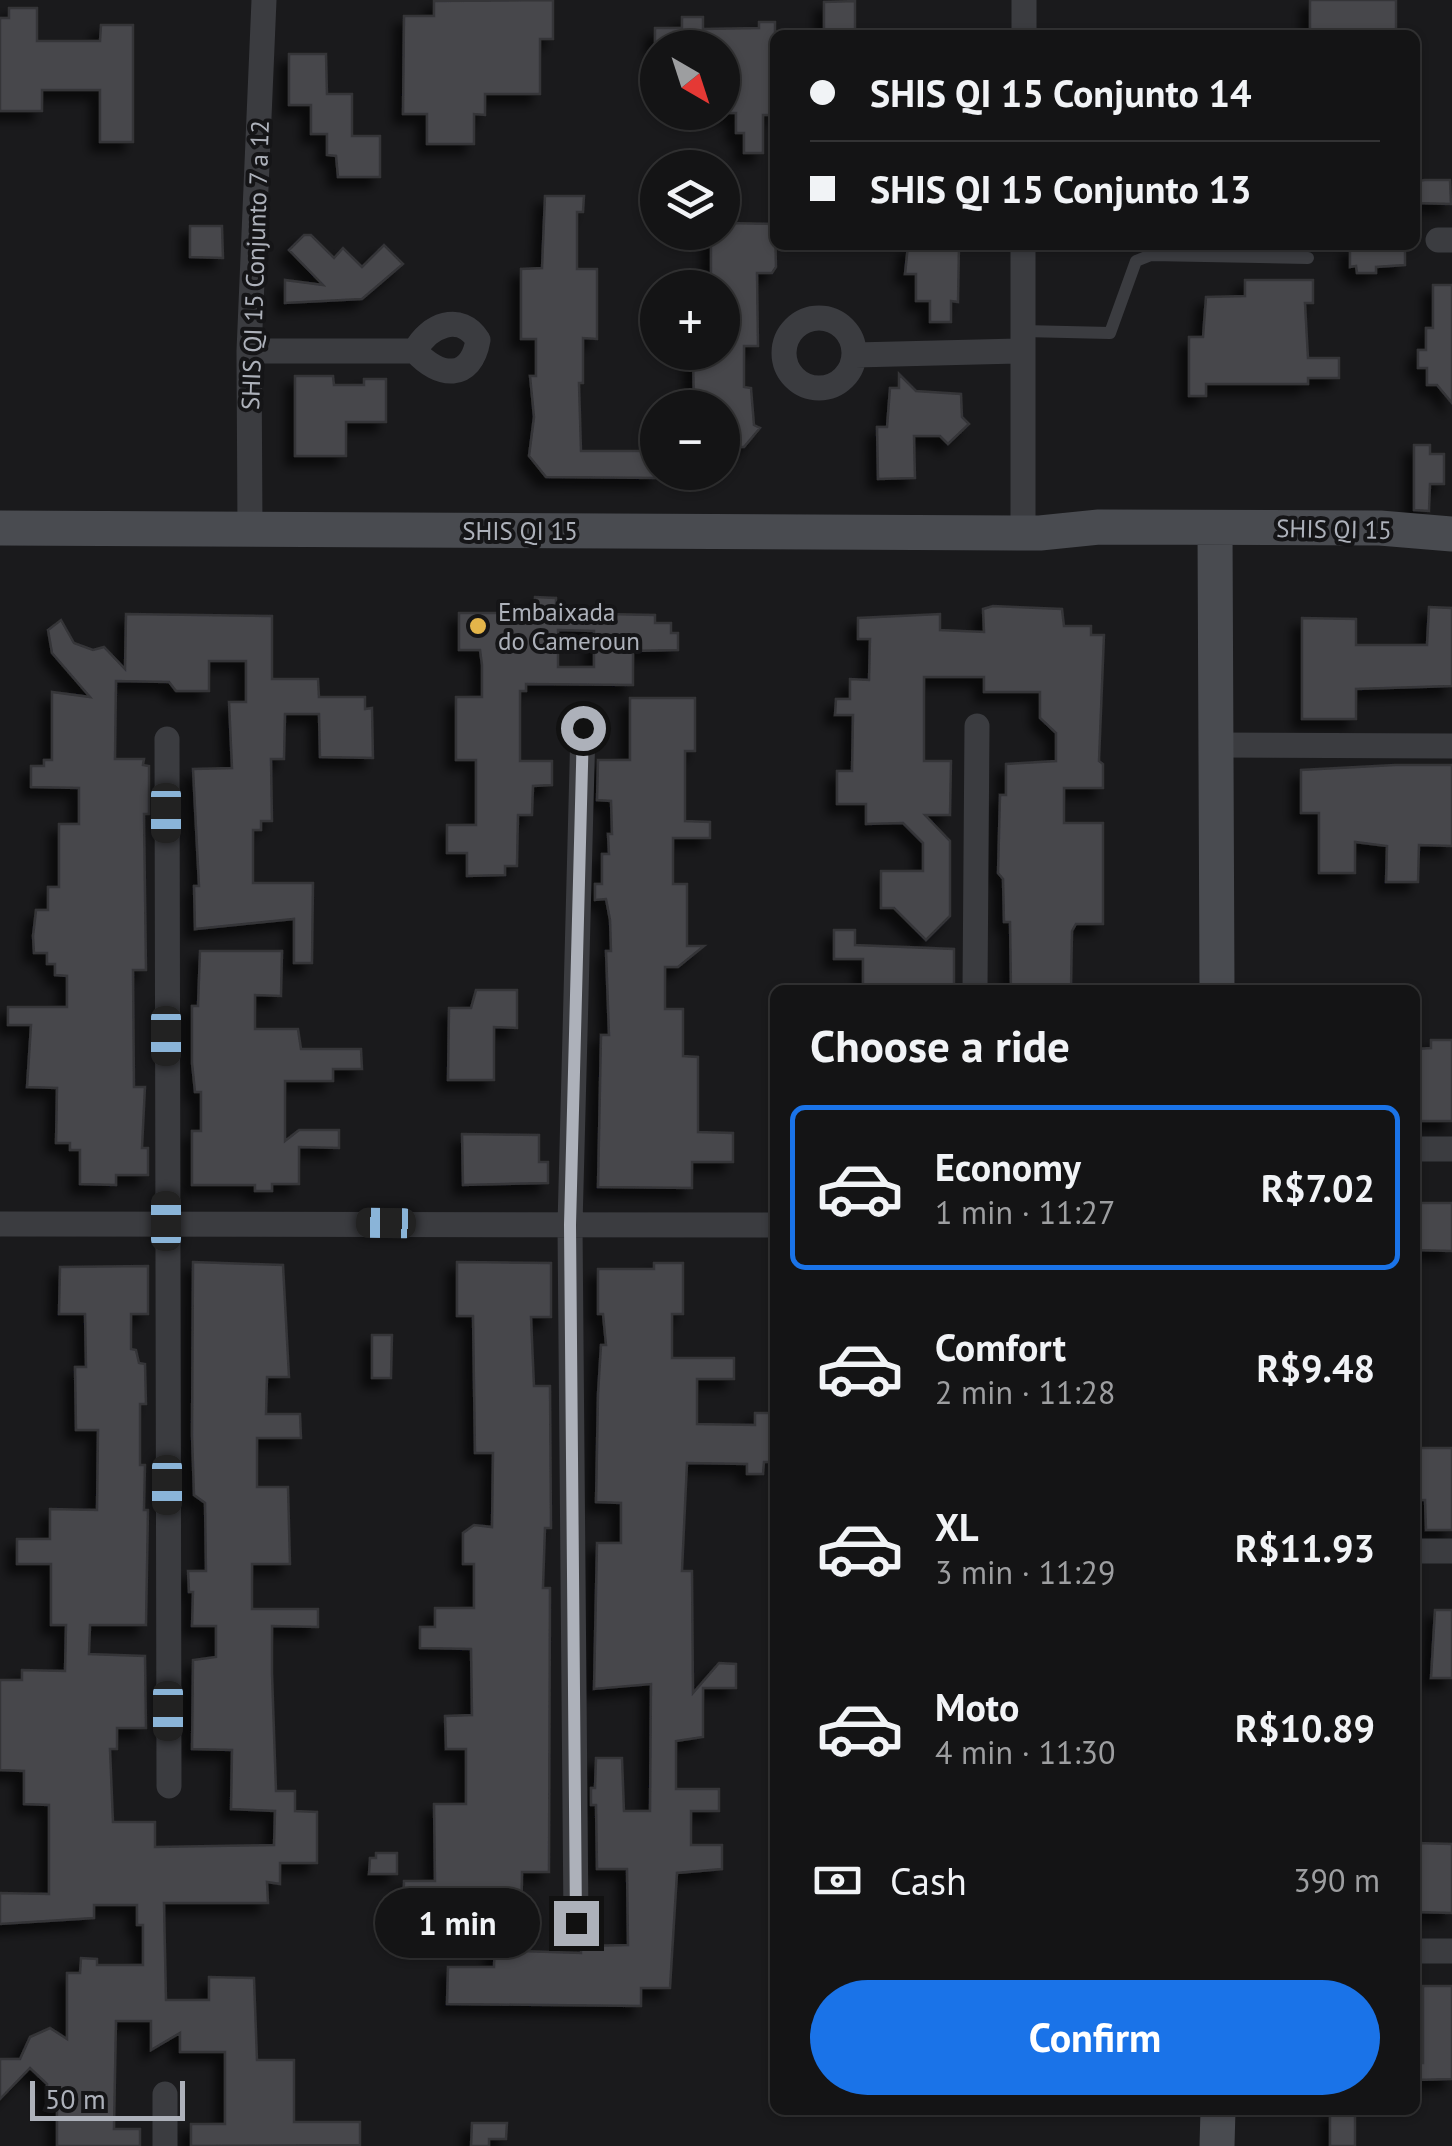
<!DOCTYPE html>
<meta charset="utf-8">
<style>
body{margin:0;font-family:"PT Sans",sans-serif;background:#212122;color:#f1f3f6;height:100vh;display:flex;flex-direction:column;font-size:38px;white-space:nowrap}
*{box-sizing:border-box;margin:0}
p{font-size:32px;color:#9d9ea0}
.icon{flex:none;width:55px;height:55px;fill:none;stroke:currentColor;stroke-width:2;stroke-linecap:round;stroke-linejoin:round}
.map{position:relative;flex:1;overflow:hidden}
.side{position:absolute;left:770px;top:985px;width:650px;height:1130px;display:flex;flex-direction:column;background:#141415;border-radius:15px;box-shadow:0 2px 8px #0004,0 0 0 2px #333334}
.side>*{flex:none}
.guide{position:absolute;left:770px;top:30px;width:650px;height:220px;border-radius:15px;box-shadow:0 2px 8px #0004,0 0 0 2px #333334;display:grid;align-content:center;height:220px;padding:0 40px;background:#141415}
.needle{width:65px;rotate:141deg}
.controls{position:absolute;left:640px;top:30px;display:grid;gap:20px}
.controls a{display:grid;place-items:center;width:100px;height:100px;border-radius:50%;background:#141415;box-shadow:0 2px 8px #0004,0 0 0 2px #333334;font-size:50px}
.scale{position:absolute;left:30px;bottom:25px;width:155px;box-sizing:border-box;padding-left:10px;border:5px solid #adb1ba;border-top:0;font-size:28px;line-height:35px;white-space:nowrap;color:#adb1ba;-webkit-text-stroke:8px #151517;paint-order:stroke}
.end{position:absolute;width:45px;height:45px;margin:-22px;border:12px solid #adb1ba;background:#111;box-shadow:0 0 0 5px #111}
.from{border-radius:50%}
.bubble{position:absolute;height:70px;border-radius:35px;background:#141415;box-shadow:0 2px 8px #0004,0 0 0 2px #333334;font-size:32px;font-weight:700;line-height:70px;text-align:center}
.car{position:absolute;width:30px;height:60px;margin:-30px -15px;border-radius:12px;box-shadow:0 0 8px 2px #0007;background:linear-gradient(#222 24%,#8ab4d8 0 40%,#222 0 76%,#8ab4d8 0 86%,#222 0)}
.guide b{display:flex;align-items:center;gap:35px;height:95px;font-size:38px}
.guide b+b{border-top:2px solid #333334}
.guide i{width:25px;height:25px;background:#f1f3f6}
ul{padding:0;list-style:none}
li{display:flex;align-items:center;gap:30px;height:165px;margin:0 20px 15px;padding:0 20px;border:5px solid transparent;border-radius:15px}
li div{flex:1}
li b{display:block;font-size:38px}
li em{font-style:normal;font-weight:700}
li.selected{border-color:#1a73e8}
li>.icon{width:90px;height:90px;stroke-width:1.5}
h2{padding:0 40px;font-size:45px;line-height:120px}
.pay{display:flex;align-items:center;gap:25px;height:110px;padding:0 40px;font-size:38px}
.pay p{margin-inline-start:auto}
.action{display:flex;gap:20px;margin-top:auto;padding:20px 40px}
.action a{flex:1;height:115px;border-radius:60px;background:#1a73e8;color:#fff;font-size:40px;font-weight:700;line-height:115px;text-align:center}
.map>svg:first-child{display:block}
.building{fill:#47474c;stroke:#343437;stroke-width:2.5;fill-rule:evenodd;filter:url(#shadow)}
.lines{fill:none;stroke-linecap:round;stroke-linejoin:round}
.lane{stroke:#3b3c40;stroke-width:12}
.street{stroke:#3b3c40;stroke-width:25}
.secondary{stroke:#494b50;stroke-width:35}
.route{stroke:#adb1ba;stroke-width:12}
.poi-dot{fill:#e4b54a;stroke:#151517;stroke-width:4}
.labels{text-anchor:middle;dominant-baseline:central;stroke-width:8;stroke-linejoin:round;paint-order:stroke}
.street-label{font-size:25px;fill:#adb1ba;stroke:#151517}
.poi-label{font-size:25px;fill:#adb1ba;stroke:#151517;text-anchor:start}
</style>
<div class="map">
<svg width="1452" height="2146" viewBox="0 0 1452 2146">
<defs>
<filter id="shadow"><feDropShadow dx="-9" dy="9" stdDeviation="5" flood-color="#0009"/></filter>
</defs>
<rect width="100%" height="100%" fill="#1a1a1c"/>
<path class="building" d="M 553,0 L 553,39 L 540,39 L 540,94 L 485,94 L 485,115 L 474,114 L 474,144 L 427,144 L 427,114 L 403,114 L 404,16 L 434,16 L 434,1 Z
M 1310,0 L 1396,0 L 1396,35 L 1310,35 Z
M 855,1 L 855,35 L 824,35 L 824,2 Z
M 9,8 L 37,8 L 37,41 L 100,41 L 101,25 L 133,25 L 133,142 L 100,142 L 100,90 L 42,90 L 42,111 L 0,111 L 0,18 L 9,18 Z
M 682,17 L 703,17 L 703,29 L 759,28 L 759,22 L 775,22 L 775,115 L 763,115 L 763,153 L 744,153 L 744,133 L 736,133 L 736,113 L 722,113 L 722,48 L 655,48 L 655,28 L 682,28 Z
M 289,54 L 326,54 L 327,94 L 352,94 L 352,136 L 380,136 L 380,177 L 338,177 L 336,156 L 327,155 L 327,134 L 311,134 L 311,105 L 289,105 Z
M 1424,180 L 1450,180 L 1451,204 L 1415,203 L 1415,182 Z
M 545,196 L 584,196 L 583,212 L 577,212 L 577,269 L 597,269 L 597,339 L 583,338 L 583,383 L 579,383 L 581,451 L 658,451 L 658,478 L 546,477 L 529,456 L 534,417 L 530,376 L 536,376 L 536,339 L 521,339 L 521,269 L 542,268 Z
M 726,223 L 775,224 L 776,267 L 772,273 L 757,273 L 758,346 L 744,346 L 744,387 L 751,388 L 754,425 L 760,428 L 744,447 L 722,447 L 722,408 L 694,408 L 693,353 L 722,353 L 722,288 L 711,288 L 711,234 L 726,234 Z
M 190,226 L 222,226 L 223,258 L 190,257 Z
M 304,235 L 311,235 L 334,258 L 343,248 L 362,267 L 384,245 L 403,264 L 362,299 L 285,303 L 285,280 L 323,285 L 289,250 Z
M 908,245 L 959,245 L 958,302 L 951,301 L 951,322 L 930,322 L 930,301 L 916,301 L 916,274 L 905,274 Z
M 1405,245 L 1405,265 L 1376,267 L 1376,273 L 1357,273 L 1356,266 L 1350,267 L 1350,246 Z
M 1245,280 L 1313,280 L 1313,303 L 1305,303 L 1308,358 L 1339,358 L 1339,378 L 1308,378 L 1308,384 L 1206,384 L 1206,396 L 1189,396 L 1189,337 L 1203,337 L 1206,297 L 1245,296 Z
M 1433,285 L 1452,285 L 1452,403 L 1437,385 L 1427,385 L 1427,368 L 1418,368 L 1418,350 L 1426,350 L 1426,328 L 1433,328 Z
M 899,374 L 916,391 L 961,394 L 962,417 L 969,424 L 948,444 L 940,436 L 914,436 L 915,478 L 878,479 L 877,427 L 887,427 L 890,388 L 899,388 Z
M 295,376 L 333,376 L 334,385 L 364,385 L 364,379 L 386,379 L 386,422 L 346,422 L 346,456 L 295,456 Z
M 1414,445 L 1430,445 L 1430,454 L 1444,454 L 1444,484 L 1430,484 L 1429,511 L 1414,510 Z
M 535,597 L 556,598 L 556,613 L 655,615 L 655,623 L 671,623 L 671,633 L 678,633 L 678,650 L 633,651 L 633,685 L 526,684 L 526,691 L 520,691 L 520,761 L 552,761 L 552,785 L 533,786 L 532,815 L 518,815 L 517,866 L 505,866 L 505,875 L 467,876 L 467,853 L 447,853 L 447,825 L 476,825 L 476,760 L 456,760 L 456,697 L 482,697 L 482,665 L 480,650 L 459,650 L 459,613 L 534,613 ZM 558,630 L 594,631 L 594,667 L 558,667 Z
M 993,606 L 1062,609 L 1064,626 L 1091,626 L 1091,635 L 1104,635 L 1099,761 L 1103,764 L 1103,788 L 1064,788 L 1064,823 L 1103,823 L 1103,924 L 1076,924 L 1072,931 L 1071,990 L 1011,990 L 1010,922 L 1004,922 L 1003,879 L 998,873 L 1000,795 L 1006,795 L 1006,764 L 1056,761 L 1056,733 L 1040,718 L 1040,692 L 984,692 L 984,677 L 924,677 L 924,761 L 951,761 L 950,815 L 925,815 L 950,841 L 950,916 L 926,940 L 894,908 L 881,908 L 881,871 L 923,871 L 923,843 L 903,823 L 866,824 L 866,804 L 837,804 L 837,771 L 852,771 L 853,715 L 835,715 L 836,699 L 850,699 L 850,679 L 869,680 L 870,639 L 858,639 L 858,618 L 940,614 L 940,630 L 984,632 L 983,609 Z
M 1429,607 L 1452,608 L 1452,686 L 1356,689 L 1356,719 L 1302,719 L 1302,618 L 1356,619 L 1356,645 L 1427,645 Z
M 126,614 L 272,616 L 272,679 L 318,679 L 319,697 L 365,697 L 365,709 L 372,708 L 373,758 L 320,757 L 319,714 L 285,714 L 284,759 L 271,759 L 272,821 L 261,821 L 261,830 L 253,830 L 253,883 L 313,883 L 312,963 L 294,963 L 294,919 L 195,929 L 194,886 L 199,886 L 193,769 L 232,768 L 229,702 L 246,702 L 246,661 L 209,661 L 209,691 L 176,691 L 169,682 L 116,681 L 115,759 L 144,759 L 143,765 L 149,766 L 149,814 L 144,814 L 146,970 L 133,970 L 134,1087 L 145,1087 L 142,1148 L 148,1148 L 148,1175 L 116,1175 L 116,1185 L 80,1184 L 80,1150 L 70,1150 L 70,1143 L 56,1143 L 57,1088 L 27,1087 L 31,1025 L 8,1025 L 8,1007 L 67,1007 L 67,976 L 55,975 L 55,964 L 47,964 L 47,953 L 34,953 L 33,936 L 36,910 L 48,910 L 48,887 L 59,887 L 59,824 L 79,824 L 79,788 L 31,787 L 31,766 L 44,766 L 44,760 L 52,760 L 52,692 L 90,697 L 52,653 L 48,630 L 61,620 L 74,643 L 93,650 L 104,647 L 125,669 Z
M 630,698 L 695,698 L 695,751 L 685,751 L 685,821 L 710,822 L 710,838 L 673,838 L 673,884 L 687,884 L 687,946 L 704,946 L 678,967 L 665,967 L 665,1009 L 683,1009 L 683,1056 L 698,1057 L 698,1132 L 733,1133 L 733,1162 L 692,1162 L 692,1188 L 598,1187 L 601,1035 L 609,1035 L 606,951 L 611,951 L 610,920 L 606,899 L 595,900 L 595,884 L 602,884 L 602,854 L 609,854 L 608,834 L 612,834 L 611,801 L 597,800 L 598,760 L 630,760 Z
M 1395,765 L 1452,765 L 1452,846 L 1419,845 L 1418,882 L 1386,882 L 1387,846 L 1355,842 L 1355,873 L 1319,873 L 1319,813 L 1301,813 L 1301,770 Z
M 834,930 L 855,930 L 855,945 L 954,949 L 954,990 L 863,990 L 863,959 L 834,959 Z
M 200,951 L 282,951 L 281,996 L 255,995 L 255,1029 L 298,1029 L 301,1049 L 361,1049 L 362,1069 L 333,1069 L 333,1081 L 285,1081 L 285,1141 L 299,1130 L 339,1130 L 339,1148 L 299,1147 L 299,1184 L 272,1184 L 272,1191 L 255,1191 L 255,1185 L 192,1185 L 192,1131 L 201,1131 L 201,1092 L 195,1092 L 192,1063 L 192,1006 L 198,1006 Z
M 476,990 L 517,990 L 517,1028 L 494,1027 L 494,1080 L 448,1080 L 449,1008 L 471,1008 Z
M 1431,1040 L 1452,1040 L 1452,1121 L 1415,1121 L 1415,1049 L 1431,1048 Z
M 462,1134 L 539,1135 L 539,1162 L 548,1162 L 548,1183 L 463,1185 Z
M 1415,1203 L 1452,1203 L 1452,1251 L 1415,1250 Z
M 193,1262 L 283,1265 L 289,1377 L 267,1377 L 266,1414 L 300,1414 L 301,1438 L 257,1438 L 257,1487 L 288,1487 L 290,1564 L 252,1564 L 252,1609 L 318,1609 L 318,1627 L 272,1626 L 272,1673 L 276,1791 L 295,1791 L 295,1811 L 317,1812 L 317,1863 L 280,1863 L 280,1884 L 267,1882 L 268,1903 L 164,1903 L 166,2000 L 209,2000 L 209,1977 L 254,1978 L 257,2060 L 294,2060 L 294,2122 L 360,2122 L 360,2145 L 191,2146 L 191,2124 L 225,2124 L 225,2052 L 180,2052 L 180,2033 L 151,2050 L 151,2021 L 116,2021 L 114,2129 L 140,2129 L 140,2146 L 57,2146 L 57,2110 L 46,2110 L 47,2084 L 30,2068 L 0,2099 L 0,2059 L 20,2059 L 30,2037 L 50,2028 L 67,2039 L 67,1973 L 80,1973 L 81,1958 L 97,1959 L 97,1965 L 143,1965 L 143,1925 L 137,1925 L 137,1905 L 94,1905 L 94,1918 L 0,1924 L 0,1893 L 49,1894 L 49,1805 L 24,1804 L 24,1771 L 0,1770 L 0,1680 L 22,1680 L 22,1670 L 65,1671 L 66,1625 L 51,1625 L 51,1564 L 17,1564 L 17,1539 L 50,1539 L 50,1509 L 97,1510 L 98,1430 L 76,1430 L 75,1367 L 86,1367 L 85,1314 L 59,1314 L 60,1267 L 148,1266 L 148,1314 L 131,1314 L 131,1349 L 136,1350 L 139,1363 L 145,1364 L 146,1404 L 140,1404 L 140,1465 L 145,1465 L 144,1510 L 148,1510 L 146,1625 L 90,1625 L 89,1654 L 145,1656 L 146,1728 L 117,1728 L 117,1749 L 110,1749 L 113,1822 L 155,1822 L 155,1847 L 274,1845 L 275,1811 L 231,1809 L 232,1750 L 192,1749 L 193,1660 L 216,1657 L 216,1626 L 192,1626 L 193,1592 L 189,1592 L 188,1571 L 206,1571 L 205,1503 L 194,1495 L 192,1435 Z
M 457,1262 L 551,1263 L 551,1317 L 531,1317 L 534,1386 L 550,1386 L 551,1528 L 545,1528 L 543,1588 L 550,1588 L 549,1872 L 522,1872 L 521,1951 L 581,1953 L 581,1946 L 628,1945 L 627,1869 L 597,1869 L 596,1805 L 591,1805 L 591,1788 L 595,1788 L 596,1758 L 622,1758 L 624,1811 L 650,1811 L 651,1684 L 594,1689 L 597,1543 L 621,1543 L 621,1503 L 596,1502 L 598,1394 L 601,1345 L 606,1345 L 603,1314 L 598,1314 L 598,1269 L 654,1269 L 654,1263 L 683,1263 L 683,1314 L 672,1314 L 672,1358 L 734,1358 L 734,1379 L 697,1379 L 697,1424 L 755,1425 L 755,1413 L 772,1413 L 772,1462 L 764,1462 L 763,1474 L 747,1474 L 747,1464 L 687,1463 L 682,1571 L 692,1571 L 693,1693 L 719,1663 L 736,1664 L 736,1688 L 703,1688 L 703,1737 L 676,1741 L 676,1789 L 719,1789 L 719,1811 L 691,1811 L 691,1845 L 722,1845 L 722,1869 L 677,1873 L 670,1988 L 641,1988 L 641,2006 L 447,2004 L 448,1967 L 494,1967 L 495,1936 L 433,1936 L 433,1911 L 403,1911 L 404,1881 L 435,1881 L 434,1804 L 466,1804 L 466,1749 L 446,1749 L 445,1716 L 472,1715 L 471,1649 L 420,1648 L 420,1627 L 435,1627 L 435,1608 L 474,1608 L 474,1564 L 463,1564 L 463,1533 L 474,1525 L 492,1527 L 493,1453 L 475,1453 L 473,1316 L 457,1316 Z
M 372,1335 L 392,1335 L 391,1378 L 372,1378 Z
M 1415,1448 L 1452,1448 L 1452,1530 L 1426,1530 L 1425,1500 L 1415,1500 Z
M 1435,1610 L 1452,1610 L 1452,1678 L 1431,1678 Z
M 1415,1843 L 1452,1844 L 1452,1913 L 1415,1912 Z
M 376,1853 L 397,1853 L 397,1874 L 369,1874 L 370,1858 L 376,1858 Z
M 1423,1986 L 1452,1986 L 1452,2079 L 1415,2080 L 1415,2063 L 1423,2063 Z
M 1330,2110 L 1355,2110 L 1355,2146 L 1330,2146 Z
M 472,2123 L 507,2123 L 506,2139 L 489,2139 L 489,2146 L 471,2146 Z"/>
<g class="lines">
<path class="lane" d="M 1023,331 L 1110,333 L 1136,261 L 1151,255 L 1308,258"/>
<path class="street" d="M 1024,35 L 1024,0
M 1438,240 L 1452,240
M784 353a35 35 0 1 1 70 0a35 35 0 1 1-70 0Z
M 249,351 L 415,351 C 439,378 471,381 478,340 C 461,312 428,325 415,351
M 855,355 L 1023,351
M 250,530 L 249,351 L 264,0
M 1023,533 L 1023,245
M 167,739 L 169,1786
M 1216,745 L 1452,746
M 975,990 L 977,726
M 1415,1149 L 1452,1149
M 0,1224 L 775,1225
M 1415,1551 L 1452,1551
M 576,1923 L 570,1225 L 583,728
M 1415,1951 L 1452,1951
M 165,2146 L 165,2094"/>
<path class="secondary" d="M 0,528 L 1040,533 L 1099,527 L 1380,528 L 1452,534
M 1215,528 L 1217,990
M 1217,2146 L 1218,2110"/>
</g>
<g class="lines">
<path class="route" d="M 576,1923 L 570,1225 L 583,728"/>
</g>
<circle class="poi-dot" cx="478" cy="626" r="10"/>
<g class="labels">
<g class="street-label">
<text transform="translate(255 265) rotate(-88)">SHIS QI 15 Conjunto 7 a 12</text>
<text transform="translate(1334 529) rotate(1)">SHIS QI 15</text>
<text x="520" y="531">SHIS QI 15</text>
</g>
<g class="poi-label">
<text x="498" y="612">Embaixada<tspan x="498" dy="29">do Cameroun</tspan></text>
</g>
</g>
</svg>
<div class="controls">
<a><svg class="needle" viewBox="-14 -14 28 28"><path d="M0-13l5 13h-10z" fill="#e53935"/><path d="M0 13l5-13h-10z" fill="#9d9ea0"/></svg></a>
<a><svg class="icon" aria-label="layers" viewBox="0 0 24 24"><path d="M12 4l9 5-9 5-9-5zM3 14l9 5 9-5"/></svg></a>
<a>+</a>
<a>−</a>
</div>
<div class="scale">50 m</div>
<i class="end from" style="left:583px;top:728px"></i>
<i class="end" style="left:576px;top:1923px"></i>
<div class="bubble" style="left:375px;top:1888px;width:165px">1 min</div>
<i class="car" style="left:166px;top:813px;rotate:180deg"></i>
<i class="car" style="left:166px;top:1036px;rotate:180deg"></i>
<i class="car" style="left:166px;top:1221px;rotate:0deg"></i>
<i class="car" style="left:386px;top:1223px;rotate:271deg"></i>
<i class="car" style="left:167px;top:1485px;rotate:180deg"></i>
<i class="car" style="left:168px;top:1711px;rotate:180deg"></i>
<div class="guide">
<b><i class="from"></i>SHIS QI 15 Conjunto 14</b>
<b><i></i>SHIS QI 15 Conjunto 13</b>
</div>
<section class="side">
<h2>Choose a ride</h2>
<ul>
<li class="selected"><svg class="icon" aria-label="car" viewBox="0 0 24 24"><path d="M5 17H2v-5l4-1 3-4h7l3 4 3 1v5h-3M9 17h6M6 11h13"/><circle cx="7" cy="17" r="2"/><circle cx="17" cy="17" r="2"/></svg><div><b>Economy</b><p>1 min · 11:27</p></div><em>R$7.02</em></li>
<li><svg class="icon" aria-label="car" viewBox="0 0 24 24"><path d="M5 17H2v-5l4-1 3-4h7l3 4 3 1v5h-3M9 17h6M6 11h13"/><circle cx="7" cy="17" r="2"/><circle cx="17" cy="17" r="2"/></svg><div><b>Comfort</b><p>2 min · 11:28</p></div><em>R$9.48</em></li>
<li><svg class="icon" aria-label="car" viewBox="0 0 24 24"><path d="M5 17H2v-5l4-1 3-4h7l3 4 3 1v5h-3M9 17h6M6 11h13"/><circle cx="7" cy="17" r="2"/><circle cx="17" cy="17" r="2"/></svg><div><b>XL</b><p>3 min · 11:29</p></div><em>R$11.93</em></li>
<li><svg class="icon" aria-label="car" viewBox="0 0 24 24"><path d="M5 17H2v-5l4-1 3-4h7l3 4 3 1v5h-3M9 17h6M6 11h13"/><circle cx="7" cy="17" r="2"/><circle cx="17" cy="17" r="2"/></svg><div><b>Moto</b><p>4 min · 11:30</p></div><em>R$10.89</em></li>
</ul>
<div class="pay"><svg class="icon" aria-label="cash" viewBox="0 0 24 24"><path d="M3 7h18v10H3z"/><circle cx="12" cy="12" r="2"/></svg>Cash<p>390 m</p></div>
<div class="action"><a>Confirm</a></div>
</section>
</div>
